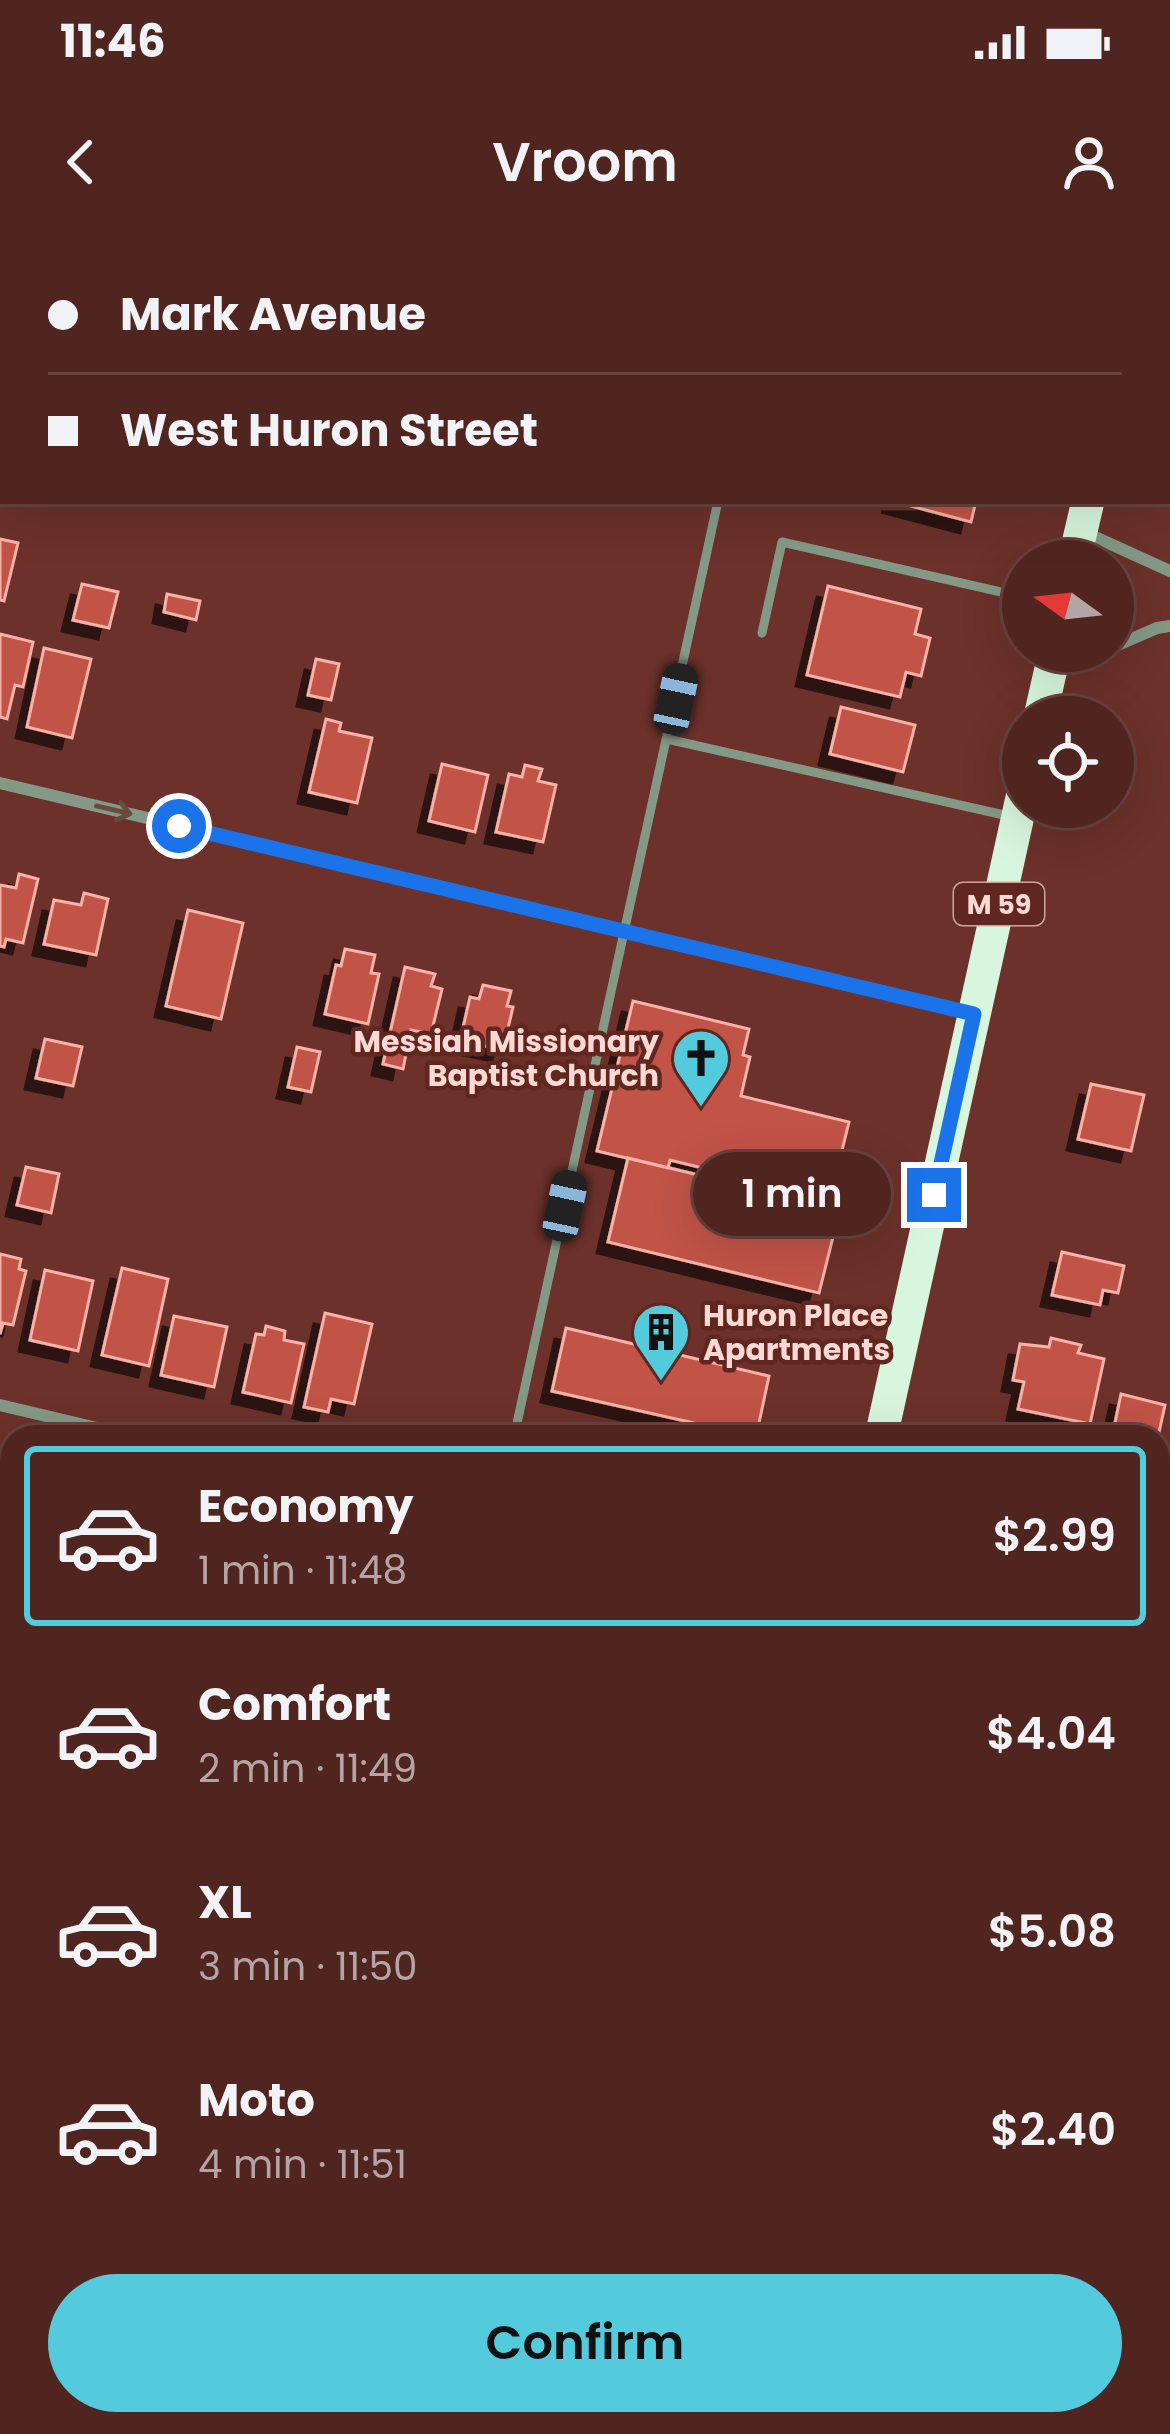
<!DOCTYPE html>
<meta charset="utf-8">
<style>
body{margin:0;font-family:Poppins,sans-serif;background:#562d29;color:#f1f3f6;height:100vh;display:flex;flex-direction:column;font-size:45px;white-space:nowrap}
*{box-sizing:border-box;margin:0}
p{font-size:39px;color:#b4a5a5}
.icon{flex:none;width:66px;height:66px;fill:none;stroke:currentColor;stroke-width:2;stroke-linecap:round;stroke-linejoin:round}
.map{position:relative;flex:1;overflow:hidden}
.side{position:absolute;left:0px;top:1185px;width:1170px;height:1011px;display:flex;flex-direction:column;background:#502520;border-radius:36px 36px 0 0;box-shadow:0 12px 48px #0002,0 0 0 3px #67423e}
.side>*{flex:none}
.banner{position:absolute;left:0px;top:0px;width:1170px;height:264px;box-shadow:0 12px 48px #0002,0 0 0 3px #67423e;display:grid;align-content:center;height:264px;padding:0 48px;background:#502520}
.needle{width:78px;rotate:285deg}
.fabs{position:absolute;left:1002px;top:300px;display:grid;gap:24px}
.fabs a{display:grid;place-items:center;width:132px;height:132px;border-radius:50%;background:#502520;box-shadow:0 12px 48px #0002,0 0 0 3px #67423e;font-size:60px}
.end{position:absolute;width:54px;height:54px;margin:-27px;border:15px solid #1a73e8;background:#fff;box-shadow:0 0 0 6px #fff}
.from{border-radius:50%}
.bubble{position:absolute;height:84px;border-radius:42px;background:#502520;box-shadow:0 12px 48px #0002,0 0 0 3px #67423e;font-size:39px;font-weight:600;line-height:84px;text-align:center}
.car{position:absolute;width:36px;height:72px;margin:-36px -18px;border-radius:15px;box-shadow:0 0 9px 3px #0007;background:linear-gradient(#222 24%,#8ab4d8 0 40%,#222 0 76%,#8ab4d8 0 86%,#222 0)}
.banner b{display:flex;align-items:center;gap:42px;height:114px;font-size:45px}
.banner b+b{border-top:3px solid #67423e}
.banner i{width:30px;height:30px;background:#f1f3f6}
ul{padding:21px 0 0;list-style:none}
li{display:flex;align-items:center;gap:36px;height:180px;margin:0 24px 18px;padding:0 24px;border:6px solid transparent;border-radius:12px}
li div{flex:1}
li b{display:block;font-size:45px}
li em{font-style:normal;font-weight:600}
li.current{border-color:#54cadd}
li>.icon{width:108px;height:108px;stroke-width:1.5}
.primary-button{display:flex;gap:24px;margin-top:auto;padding:24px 48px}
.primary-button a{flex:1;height:138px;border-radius:72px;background:#54cadd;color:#111;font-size:48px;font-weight:600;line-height:138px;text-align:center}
.status{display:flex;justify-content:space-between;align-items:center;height:84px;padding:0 60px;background:#502520;direction:ltr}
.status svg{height:33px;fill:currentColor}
header{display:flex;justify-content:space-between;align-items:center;height:156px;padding:0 48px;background:#502520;font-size:54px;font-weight:600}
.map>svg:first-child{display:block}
.building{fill:#c15346;stroke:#f8b2a7;stroke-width:3;filter:url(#shadow)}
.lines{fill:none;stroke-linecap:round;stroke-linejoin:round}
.service{stroke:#839986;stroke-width:9}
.minor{stroke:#839986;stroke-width:12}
.trunk{stroke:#d8f6dd;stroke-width:33}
.oneway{stroke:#6a493f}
.route{stroke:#1a73e8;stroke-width:15}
.labels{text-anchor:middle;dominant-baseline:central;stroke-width:9;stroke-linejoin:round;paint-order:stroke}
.shield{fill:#5f2720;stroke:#cea49d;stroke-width:3}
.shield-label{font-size:27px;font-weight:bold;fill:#fed9d3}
.poi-label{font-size:30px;font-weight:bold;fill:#fed9d3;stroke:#5f2720;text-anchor:end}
</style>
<div class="status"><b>11:46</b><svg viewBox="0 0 49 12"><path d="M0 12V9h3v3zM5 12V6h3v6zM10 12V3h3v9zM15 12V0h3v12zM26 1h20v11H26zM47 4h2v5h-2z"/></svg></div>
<header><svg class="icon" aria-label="back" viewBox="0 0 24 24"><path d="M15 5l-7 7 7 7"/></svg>Vroom<svg class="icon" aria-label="person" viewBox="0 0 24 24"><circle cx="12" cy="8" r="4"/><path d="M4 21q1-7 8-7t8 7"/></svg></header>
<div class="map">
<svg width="1170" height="2194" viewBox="0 0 1170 2194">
<defs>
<filter id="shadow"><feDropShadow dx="-11" dy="11" stdDeviation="0" flood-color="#0009"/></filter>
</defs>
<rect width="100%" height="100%" fill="#6b312a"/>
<path class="building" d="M 892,261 L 976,261 L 971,282 Z
M 0,299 L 18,303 L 4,361 L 0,360 Z
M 82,344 L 118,352 L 109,388 L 73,380 Z
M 828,346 L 921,369 L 915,394 L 930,398 L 921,436 L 906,432 L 900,457 L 807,435 Z
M 167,354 L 200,361 L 196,380 L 164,372 Z
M 0,394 L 33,402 L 23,447 L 15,445 L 7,479 L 0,477 Z
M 44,408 L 91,419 L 72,498 L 27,487 Z
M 316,419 L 339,424 L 331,460 L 308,455 Z
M 841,467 L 915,485 L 903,532 L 830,514 Z
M 326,479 L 341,483 L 339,491 L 372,498 L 357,563 L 309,552 Z
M 442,524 L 488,535 L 475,592 L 429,581 Z
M 525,525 L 542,529 L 538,541 L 556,545 L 543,602 L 496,592 L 509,534 L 522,537 Z
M 19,634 L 38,639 L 23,703 L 6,699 L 4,707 L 0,706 L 0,645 L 16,648 Z
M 84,653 L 108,659 L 96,715 L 44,704 L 54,660 L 81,665 Z
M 188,670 L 243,683 L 221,779 L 166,766 Z
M 345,709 L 375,715 L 371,733 L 379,734 L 368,784 L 325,774 L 336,725 L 341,726 Z
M 405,727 L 435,734 L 431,746 L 442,749 L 431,794 L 411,790 L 403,829 L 383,824 Z
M 483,745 L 511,751 L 507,766 L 513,767 L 503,810 L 460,801 L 470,757 L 479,759 Z
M 633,761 L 749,789 L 743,815 L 750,817 L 741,856 L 849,882 L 830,959 L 670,920 L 668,928 L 597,911 Z
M 45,799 L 82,807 L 73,846 L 36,838 Z
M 297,807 L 320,812 L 311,852 L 288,847 Z
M 1091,844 L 1144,855 L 1131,911 L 1078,899 Z
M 628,918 L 840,969 L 819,1053 L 608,1002 Z
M 26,927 L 59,934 L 51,973 L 17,965 Z
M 1062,1012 L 1124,1026 L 1118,1053 L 1103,1050 L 1100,1065 L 1052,1055 Z
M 0,1014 L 21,1019 L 19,1029 L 26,1031 L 13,1085 L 3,1083 L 0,1094 Z
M 122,1028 L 168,1039 L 149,1126 L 102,1115 Z
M 45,1030 L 93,1041 L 78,1111 L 30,1100 Z
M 325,1073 L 372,1084 L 354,1164 L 331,1159 L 328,1172 L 304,1167 Z
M 174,1076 L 227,1087 L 214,1147 L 161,1135 Z
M 266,1086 L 285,1091 L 284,1100 L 304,1104 L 291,1163 L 243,1152 L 256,1094 L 264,1095 Z
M 566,1088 L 769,1136 L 756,1197 L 552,1151 Z
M 1051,1098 L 1081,1105 L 1078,1113 L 1104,1119 L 1090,1184 L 1018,1169 L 1024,1142 L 1013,1140 L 1020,1104 L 1049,1107 Z
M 1121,1154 L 1165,1165 L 1158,1197 L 1112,1197 Z
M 0,1259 L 12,1261 L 12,1325 L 0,1323 Z
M 1167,1731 L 1170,1731 L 1170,1777 L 1159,1777 L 1159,1743 L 1167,1743 Z
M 0,1888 L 12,1891 L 12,2013 L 0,2010 Z
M 0,2158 L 12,2161 L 12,2184 L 106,2184 L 117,2187 L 118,2184 L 441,2184 L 439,2194 L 0,2194 Z
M 1170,2175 L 1170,2194 L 1130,2194 L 1129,2192 L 1148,2184 L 1158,2184 L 1158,2180 Z"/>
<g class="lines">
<path class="service" d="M 844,3 L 845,0
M 762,393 L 782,302 L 1023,357
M 667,499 L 1013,577
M 514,1197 L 718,261"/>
<path class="minor" d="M 296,0 L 309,3
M 1167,19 L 1170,20
M 1084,292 L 1170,331
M 1113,407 L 1157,388 L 1170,386
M 1055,434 L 1103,411
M 0,543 L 974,774
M 0,1165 L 135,1197
M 1158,1437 L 1170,1440
M 0,1771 L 12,1774"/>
<path class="trunk" d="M 1145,3 L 1145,0
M 1074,321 L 1088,261
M 1040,477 L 1055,411
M 881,1197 L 1023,553
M 663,2194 L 666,2184"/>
</g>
<defs><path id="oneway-shaft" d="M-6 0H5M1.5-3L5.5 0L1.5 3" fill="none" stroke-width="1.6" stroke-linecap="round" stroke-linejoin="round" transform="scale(3)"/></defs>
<use class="oneway" href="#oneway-shaft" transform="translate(114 570) rotate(13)"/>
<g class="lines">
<path class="route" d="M 179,586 L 974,774 L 934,955"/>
</g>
<defs>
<g id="church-pin" transform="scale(3)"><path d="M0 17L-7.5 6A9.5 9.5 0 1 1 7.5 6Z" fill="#54cadd" stroke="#5f2720"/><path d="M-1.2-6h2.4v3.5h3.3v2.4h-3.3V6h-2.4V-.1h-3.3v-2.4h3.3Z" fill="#111"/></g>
<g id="building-pin" transform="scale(3)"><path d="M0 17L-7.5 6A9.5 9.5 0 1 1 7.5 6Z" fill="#54cadd" stroke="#5f2720"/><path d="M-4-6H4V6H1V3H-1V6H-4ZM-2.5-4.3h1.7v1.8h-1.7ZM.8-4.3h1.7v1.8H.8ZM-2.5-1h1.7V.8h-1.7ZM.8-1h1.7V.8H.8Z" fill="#111"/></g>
</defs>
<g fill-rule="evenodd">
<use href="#church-pin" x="701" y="818"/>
<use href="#building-pin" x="661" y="1092"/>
</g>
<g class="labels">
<rect class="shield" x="954" y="643" width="90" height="42" rx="9"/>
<g class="shield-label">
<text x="999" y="664">M 59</text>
</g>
<g class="poi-label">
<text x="659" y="801">Messiah Missionary<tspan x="659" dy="34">Baptist Church</tspan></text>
<text x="703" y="1075" text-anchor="start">Huron Place<tspan x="703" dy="34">Apartments</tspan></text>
</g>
</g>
</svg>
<div class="fabs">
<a><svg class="needle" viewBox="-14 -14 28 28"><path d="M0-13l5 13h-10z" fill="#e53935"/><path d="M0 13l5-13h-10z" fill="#b4a5a5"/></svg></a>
<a><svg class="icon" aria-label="locate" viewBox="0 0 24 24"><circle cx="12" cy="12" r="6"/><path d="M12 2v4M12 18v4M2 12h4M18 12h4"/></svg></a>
</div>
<i class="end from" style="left:179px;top:586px"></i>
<i class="end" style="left:934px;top:955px"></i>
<div class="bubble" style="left:693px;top:912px;width:198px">1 min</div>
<i class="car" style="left:676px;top:459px;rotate:12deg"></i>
<i class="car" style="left:565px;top:966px;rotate:12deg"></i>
<div class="banner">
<b><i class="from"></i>Mark Avenue</b>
<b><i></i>West Huron Street</b>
</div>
<section class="side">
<ul>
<li class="current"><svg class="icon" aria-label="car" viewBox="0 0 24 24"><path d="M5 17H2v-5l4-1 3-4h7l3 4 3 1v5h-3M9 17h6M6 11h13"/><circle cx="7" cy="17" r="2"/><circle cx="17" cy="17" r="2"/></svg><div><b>Economy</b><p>1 min · 11:48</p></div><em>$2.99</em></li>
<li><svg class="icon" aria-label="car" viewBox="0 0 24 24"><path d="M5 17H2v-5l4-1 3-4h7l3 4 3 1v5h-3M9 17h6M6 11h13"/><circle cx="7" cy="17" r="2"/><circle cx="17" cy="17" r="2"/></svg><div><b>Comfort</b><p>2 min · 11:49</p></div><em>$4.04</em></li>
<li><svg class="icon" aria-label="car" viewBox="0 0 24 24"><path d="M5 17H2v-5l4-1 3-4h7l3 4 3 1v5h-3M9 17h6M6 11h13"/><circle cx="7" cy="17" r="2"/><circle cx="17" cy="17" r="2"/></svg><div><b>XL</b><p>3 min · 11:50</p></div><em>$5.08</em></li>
<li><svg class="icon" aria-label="car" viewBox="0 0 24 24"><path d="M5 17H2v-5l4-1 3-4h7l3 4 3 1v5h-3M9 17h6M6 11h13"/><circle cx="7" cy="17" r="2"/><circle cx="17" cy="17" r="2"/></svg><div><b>Moto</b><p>4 min · 11:51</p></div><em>$2.40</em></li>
</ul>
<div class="primary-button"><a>Confirm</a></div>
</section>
</div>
